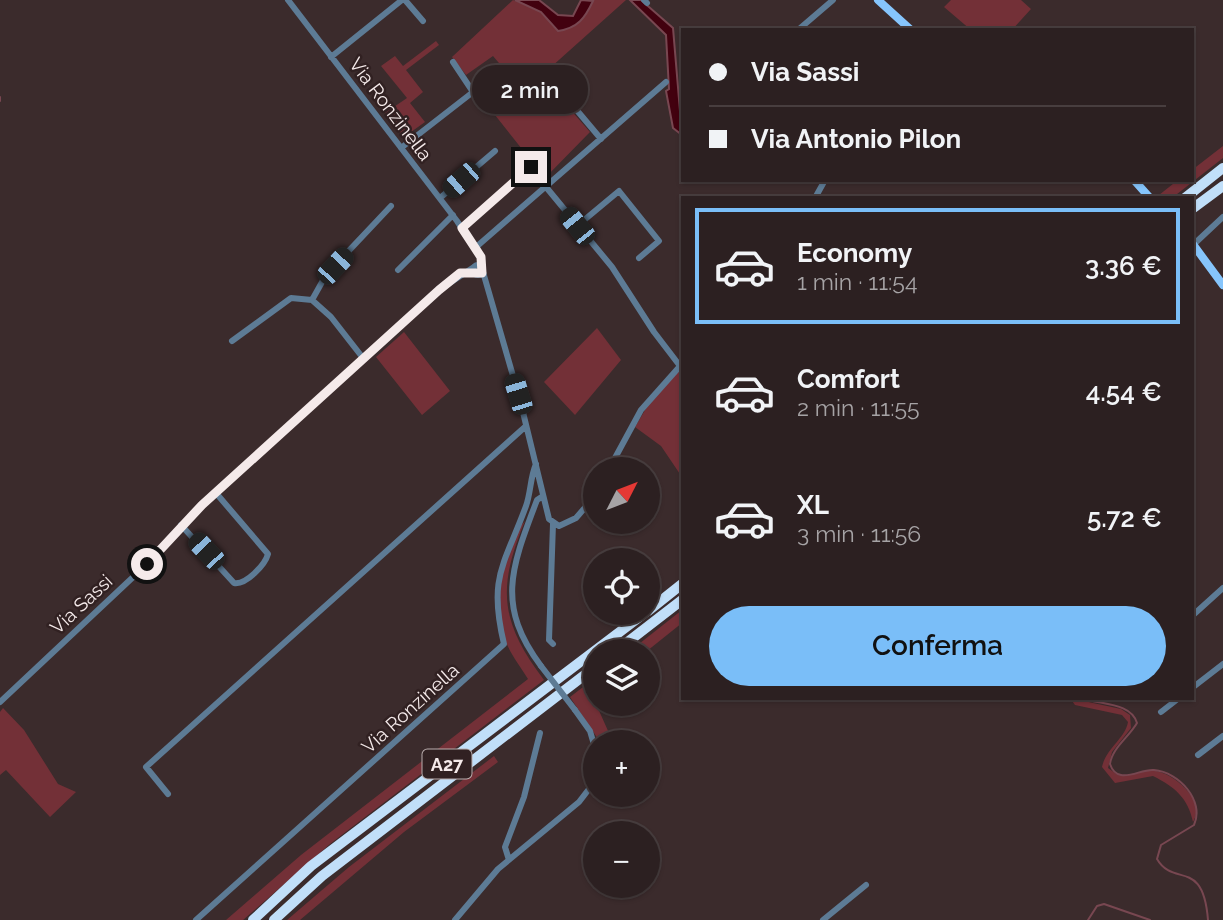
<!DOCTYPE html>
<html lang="it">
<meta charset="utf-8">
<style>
body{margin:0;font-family:Raleway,sans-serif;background:#382d2e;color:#f1f3f6;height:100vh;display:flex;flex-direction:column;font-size:26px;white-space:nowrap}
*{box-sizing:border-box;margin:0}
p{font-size:23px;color:#a6a3a5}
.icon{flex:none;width:38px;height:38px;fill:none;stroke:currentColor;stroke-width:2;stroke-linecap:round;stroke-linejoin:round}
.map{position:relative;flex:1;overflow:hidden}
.panel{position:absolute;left:681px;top:196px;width:513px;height:504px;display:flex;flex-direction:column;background:#2c2021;border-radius:0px;box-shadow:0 2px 5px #0004,0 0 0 2px #483e3f}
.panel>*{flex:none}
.hud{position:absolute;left:681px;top:28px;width:513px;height:154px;border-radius:0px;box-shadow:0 2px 5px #0004,0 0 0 2px #483e3f;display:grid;align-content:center;height:154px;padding:0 28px;background:#2c2021}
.needle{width:46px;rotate:48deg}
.tools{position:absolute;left:583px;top:457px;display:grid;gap:14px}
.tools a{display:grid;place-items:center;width:77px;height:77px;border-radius:50%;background:#2c2021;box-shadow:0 2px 5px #0004,0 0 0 2px #483e3f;font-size:35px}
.end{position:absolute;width:32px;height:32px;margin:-16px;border:9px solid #f5eaea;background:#111;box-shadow:0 0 0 4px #111}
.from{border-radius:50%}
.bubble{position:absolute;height:49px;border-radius:24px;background:#2c2021;box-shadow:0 2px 5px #0004,0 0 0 2px #483e3f;font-size:23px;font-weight:600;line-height:49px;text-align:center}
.car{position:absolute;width:21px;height:42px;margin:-21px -10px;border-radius:9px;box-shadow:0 0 5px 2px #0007;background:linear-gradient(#222 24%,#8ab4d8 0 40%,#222 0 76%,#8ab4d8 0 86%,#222 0)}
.hud b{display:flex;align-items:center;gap:24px;height:66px;font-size:26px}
.hud b+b{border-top:2px solid #483e3f}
.hud i{width:18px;height:18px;background:#f1f3f6}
ul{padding:12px 0 0;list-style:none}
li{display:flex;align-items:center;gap:21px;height:116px;margin:0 14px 10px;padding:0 14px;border:4px solid transparent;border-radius:0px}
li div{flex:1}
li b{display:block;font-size:26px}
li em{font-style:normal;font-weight:600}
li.current{border-color:#7abef8}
li>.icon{width:63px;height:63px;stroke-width:1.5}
.button{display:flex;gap:14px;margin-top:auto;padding:14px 28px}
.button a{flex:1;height:80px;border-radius:42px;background:#7abef8;color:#111;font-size:28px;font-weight:600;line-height:80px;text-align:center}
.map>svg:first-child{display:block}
.green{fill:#733037}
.water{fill:#42010f;stroke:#784751;stroke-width:2}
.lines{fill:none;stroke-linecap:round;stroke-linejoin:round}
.stream{stroke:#784751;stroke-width:2}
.minor{stroke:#5d7b95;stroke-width:6}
.major{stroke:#86c5fc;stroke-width:8}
.highway{stroke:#c1dff9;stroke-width:10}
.minor-bridge{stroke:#5d7b95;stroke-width:6}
.route{stroke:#f5eaea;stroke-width:9}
.labels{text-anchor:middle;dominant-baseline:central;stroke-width:5;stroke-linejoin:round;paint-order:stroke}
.shield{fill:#312122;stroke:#baaeae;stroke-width:2}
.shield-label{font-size:18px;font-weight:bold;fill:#f5eaea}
.street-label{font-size:19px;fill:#f5eaea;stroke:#312122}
</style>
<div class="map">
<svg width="1223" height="920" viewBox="0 0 1223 920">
<rect width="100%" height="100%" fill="#3b2b2c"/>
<path class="green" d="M 513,0 L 541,12 L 558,31 C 578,28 586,17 593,0 L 626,0 L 541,76 L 590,132 L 545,178 L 495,115 L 522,90 L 493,56 L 466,75 L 452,57 Z
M 951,0 L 1021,0 L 1031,9 L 1012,30 L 971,30 L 944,7 Z
M 436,41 L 439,45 L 406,70 L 423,92 L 410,103 L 425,122 L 404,137 L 385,113 L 407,98 L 381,66 L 395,56 L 403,66 Z
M 1223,146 L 1223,158 L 1172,198 L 1161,198 L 1159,195 L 1178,180 L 1192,180 L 1192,170 Z
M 597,328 L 621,360 L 575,415 L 544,382 Z
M 404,332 L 450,391 L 422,415 L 376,357 Z
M 682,367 L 682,477 L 661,446 L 635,427 L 648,405 Z
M 525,521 C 497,588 500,622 544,680 L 330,844 L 243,920 L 226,920 L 301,855 L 528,679 C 521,667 511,655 506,642 C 489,602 496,553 525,521 Z
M 682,610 L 682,623 L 647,651 L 630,651 Z
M 595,678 L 592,695 L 613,742 L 600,742 L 570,697 Z
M 1070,698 L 1121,709 L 1130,715 L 1131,728 L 1112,752 L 1108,768 L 1118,775 C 1131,777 1144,768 1156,771 C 1176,775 1206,801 1193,822 C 1188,798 1175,787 1153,776 L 1115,783 L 1102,767 C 1106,748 1125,739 1128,722 L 1122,715 L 1075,705 Z
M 3,708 L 24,730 L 58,784 L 76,792 L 50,817 L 6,770 L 0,775 L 0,712 Z
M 494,756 L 498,762 L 404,832 L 300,920 L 287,920 L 349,867 Z"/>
<path class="water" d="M 515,0 L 539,0 L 558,15 L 573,16 L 581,0 L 593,1 C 585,18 578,28 558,31 L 541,12 Z
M 630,0 L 641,0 L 673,28 L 682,135 L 673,128 L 666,91 L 669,89 L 666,35 Z"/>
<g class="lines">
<path class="stream" d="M 0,97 L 0,101
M 1082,698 C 1099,705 1131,702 1137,723 C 1129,737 1112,748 1110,764 C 1112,770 1115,774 1121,775 C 1132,777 1143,769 1154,770 C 1179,772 1205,801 1194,825 L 1161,845 L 1157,859 C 1174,888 1203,857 1208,920
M 1088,920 L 1097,906 L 1104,904 L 1150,920"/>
<path class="minor" d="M 288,0 L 457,221 L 479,254 L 482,266
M 405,0 L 423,21
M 644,0 L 647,3
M 798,30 L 833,0
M 331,57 L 402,0
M 548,76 L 601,139
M 401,148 L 473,92 L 453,62
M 546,187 L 612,267 L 654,332 L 680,366
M 440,198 L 495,151
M 815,198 L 825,180
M 577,226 L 619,191 L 659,241 L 639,258
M 462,228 L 531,167
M 1193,245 L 1223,217
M 475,248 L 666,82
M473 270a5 5 0 1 1 10 0a5 5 0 1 1-10 0Z
M 398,270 L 453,215
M 483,272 L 520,400 L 549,519 L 559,526 L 576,518 L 595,496
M 232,341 L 291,298 L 312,300
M 363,358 L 331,317 L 312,300 L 326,275 L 391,206
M 609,469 L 641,410 L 681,365
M 553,524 L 549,640 L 553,644
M 181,525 L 234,583 C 246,585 265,565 268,554 L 216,493
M 1192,616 L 1223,588
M 541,666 C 495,605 512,566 537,500 L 543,496
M 1192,688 L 1223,664
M 0,702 L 147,564 L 202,505 L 439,290 L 474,267
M 575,710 L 590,731 L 595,748
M 1161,712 L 1179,698
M 1198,755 L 1223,736
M 168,794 L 146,767 L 526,426
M 509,860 L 505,847 L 524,797 L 540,733
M 196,920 L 504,644 C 488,577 504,566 526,506 C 531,492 530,478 536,464
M 455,920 L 498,869 L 579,802 L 589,789 L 595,772
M 823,920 L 866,885"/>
<path class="major" d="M 878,0 L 911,30
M 1134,180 L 1150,198
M 1192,243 L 1223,285"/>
<path class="highway" d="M 1185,198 L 1223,168
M 1192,209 L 1223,186
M 648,611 L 682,584
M 616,651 L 682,600
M 253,920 L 311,866 L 646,612
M 274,920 L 322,876 L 595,667"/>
<path class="minor-bridge" d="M 541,666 L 575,710"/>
</g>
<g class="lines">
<path class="route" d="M 147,564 L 202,505 L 439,290 L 460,273 L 482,273 L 481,257 L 462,228 L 531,167"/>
</g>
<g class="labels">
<rect class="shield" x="422.5" y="749.5" width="49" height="29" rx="5"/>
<g class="shield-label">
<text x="447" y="764">A27</text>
</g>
<g class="street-label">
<text transform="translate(391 109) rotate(53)">Via Ronzinella</text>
<text transform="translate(81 604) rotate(-43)">Via Sassi</text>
<text transform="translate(410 708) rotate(-42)">Via Ronzinella</text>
</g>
</g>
</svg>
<div class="tools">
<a><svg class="needle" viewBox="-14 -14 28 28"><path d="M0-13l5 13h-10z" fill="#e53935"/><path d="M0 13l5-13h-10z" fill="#a6a3a5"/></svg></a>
<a><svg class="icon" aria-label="locate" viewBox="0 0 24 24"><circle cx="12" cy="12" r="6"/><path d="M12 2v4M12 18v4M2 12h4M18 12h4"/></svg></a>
<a><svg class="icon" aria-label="layers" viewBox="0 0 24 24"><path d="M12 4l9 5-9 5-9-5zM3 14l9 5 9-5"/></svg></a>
<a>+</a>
<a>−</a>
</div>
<i class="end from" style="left:147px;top:564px"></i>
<i class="end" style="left:531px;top:167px"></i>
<div class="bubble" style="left:472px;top:65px;width:116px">2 min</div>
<i class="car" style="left:461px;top:180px;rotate:229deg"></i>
<i class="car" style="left:577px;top:226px;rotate:321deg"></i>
<i class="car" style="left:335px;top:266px;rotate:43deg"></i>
<i class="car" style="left:518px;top:394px;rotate:343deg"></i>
<i class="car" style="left:206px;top:551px;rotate:317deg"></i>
<div class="hud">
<b><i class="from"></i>Via Sassi</b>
<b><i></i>Via Antonio Pilon</b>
</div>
<section class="panel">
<ul>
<li class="current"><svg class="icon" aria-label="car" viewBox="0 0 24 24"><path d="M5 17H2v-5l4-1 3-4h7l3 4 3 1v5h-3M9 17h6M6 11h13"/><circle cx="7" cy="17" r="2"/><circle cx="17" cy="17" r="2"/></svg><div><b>Economy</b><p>1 min · 11:54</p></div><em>3.36 €</em></li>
<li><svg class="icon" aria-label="car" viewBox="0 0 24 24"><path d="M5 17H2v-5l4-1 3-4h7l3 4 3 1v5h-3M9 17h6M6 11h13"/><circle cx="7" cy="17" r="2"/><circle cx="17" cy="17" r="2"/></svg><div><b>Comfort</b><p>2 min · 11:55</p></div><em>4.54 €</em></li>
<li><svg class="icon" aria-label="car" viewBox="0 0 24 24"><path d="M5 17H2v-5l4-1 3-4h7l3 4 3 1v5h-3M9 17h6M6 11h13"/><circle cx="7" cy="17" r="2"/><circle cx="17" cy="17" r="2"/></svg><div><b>XL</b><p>3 min · 11:56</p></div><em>5.72 €</em></li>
</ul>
<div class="button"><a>Conferma</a></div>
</section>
</div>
